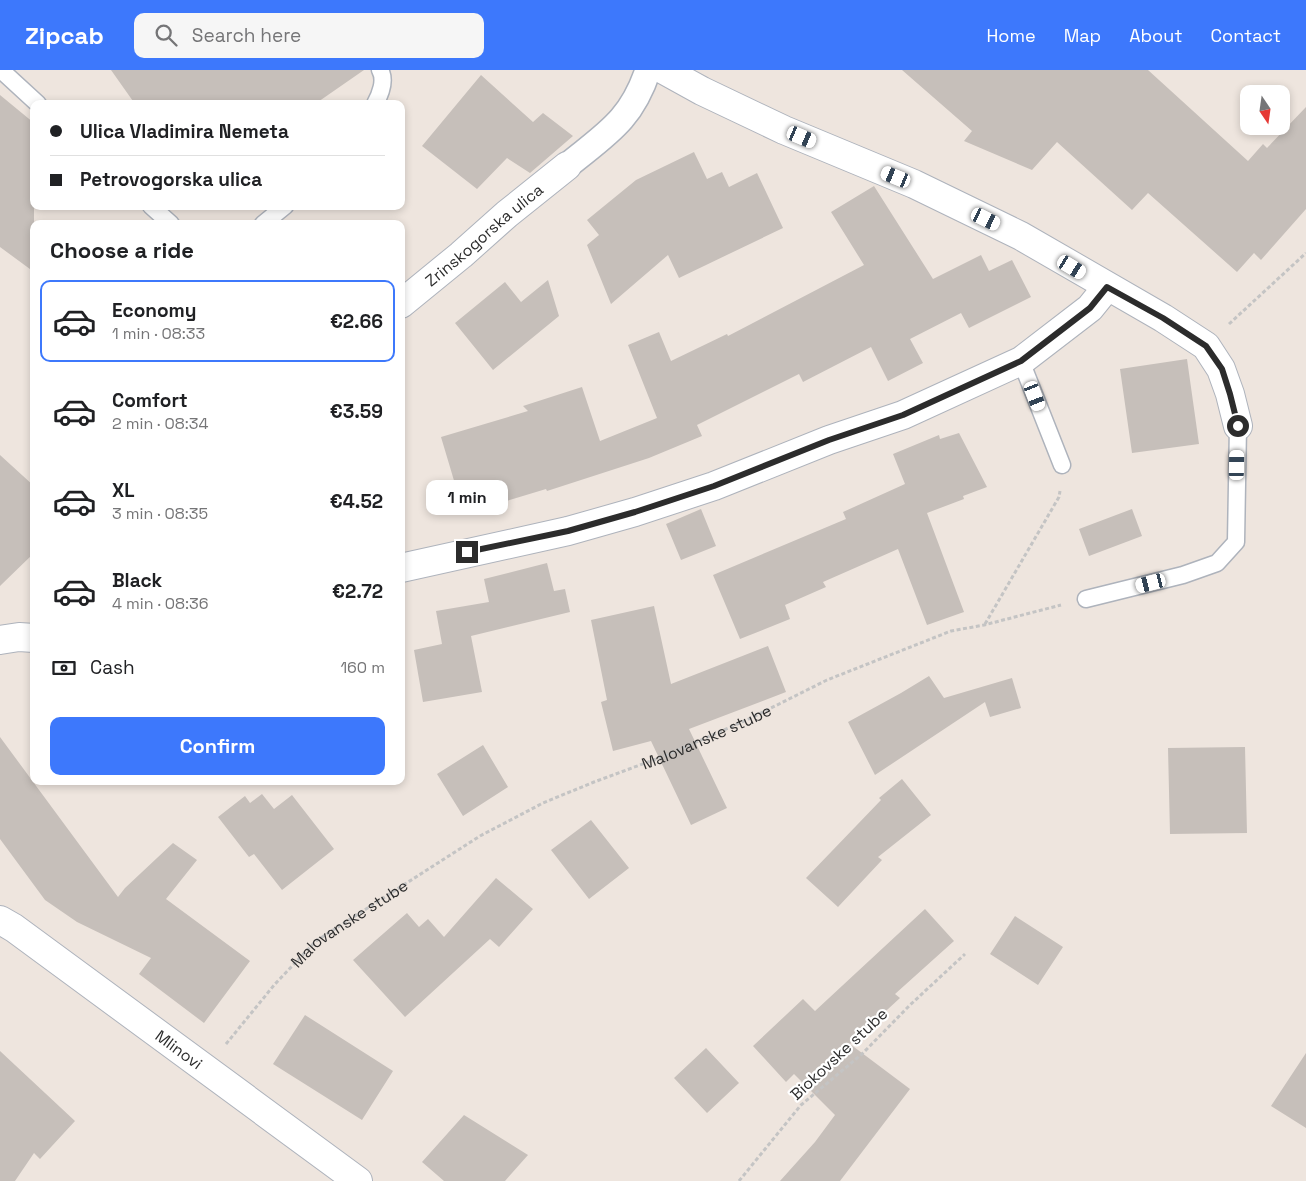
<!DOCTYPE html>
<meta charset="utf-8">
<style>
body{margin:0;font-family:"Space Grotesk",sans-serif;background:#f6f6f6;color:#202124;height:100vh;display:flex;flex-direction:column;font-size:19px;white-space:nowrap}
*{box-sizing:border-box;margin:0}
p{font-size:16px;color:#757577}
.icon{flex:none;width:28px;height:28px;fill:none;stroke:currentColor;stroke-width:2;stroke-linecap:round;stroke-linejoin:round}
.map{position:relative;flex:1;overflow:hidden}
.details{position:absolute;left:30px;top:150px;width:375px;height:565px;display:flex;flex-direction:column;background:#fff;border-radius:10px;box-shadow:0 2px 8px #0003}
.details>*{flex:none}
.hud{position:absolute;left:30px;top:30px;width:375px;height:110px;border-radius:10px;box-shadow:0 2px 8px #0003;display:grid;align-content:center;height:110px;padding:0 20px;background:#fff}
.needle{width:32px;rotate:167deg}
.buttons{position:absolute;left:1240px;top:15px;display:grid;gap:10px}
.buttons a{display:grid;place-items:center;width:50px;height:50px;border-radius:10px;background:#fff;box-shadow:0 2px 8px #0003;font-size:25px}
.end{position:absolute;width:22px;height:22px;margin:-11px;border:6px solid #2c2c2c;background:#fff;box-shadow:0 0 0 2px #fff}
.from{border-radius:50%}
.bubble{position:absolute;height:35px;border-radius:10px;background:#fff;box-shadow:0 2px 8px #0003;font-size:16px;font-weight:700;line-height:35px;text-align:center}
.car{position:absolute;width:15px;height:30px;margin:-15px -8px;border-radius:6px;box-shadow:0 0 4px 1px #0007;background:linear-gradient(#fff 24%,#345 0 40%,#fff 0 76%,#345 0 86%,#fff 0)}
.hud b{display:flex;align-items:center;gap:18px;height:48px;font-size:19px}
.hud b+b{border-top:1px solid #e0e0e0}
.hud i{width:12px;height:12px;background:#202124}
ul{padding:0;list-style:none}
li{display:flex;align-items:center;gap:15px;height:82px;margin:0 10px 8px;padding:0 10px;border:2px solid transparent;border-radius:10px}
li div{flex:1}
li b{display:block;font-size:19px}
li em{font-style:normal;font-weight:700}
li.active{border-color:#3d78fc}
li>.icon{width:45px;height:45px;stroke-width:1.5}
h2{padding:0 20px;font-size:22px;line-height:60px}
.pay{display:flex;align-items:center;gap:12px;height:55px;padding:0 20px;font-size:19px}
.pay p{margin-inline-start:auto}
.action{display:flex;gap:10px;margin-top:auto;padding:10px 20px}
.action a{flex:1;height:58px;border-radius:10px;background:#3d78fc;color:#fff;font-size:20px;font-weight:700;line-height:58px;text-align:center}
header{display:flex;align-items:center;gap:30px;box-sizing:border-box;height:70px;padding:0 25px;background:#3d78fc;color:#fff}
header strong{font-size:24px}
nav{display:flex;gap:28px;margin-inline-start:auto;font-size:18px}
.search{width:350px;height:45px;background:#f6f6f6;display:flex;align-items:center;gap:12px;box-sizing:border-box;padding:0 18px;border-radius:10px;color:#757577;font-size:19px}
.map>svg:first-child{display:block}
.building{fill:#c6bfba}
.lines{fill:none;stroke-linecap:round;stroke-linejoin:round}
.service-casing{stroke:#aeb3bc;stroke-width:19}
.pedestrian-casing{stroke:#aeb3bc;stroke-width:28}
.minor-casing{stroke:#aeb3bc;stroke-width:30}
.secondary-casing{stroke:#aeb3bc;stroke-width:30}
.path{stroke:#c4c4c4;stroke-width:3;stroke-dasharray:4 2.5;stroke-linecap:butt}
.service{stroke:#fff;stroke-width:16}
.pedestrian{stroke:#fff;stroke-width:25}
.minor{stroke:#fff;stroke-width:28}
.secondary{stroke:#fff;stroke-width:28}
.route{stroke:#2c2c2c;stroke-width:6}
.labels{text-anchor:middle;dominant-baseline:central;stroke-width:4.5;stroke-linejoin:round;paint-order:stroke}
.street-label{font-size:16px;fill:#2c2c2c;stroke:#fff}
</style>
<header>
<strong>Zipcab</strong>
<div class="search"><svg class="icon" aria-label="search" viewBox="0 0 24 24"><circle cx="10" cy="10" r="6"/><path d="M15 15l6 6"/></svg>Search here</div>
<nav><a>Home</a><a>Map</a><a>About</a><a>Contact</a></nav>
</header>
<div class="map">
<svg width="1306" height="1111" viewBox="0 0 1306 1111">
<rect width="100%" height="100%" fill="#eee5de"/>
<path class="building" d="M 111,0 L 364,0 L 315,34 L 135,34 Z
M 902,0 L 1148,0 L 1248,91 L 1263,74 L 1267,78 L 1306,37 L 1306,139 L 1261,190 L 1254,183 L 1237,202 L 1148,123 L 1132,140 L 1057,72 L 1032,100 L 964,71 L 972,61 Z
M 481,5 L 533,52 L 543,43 L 573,66 L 530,103 L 507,88 L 477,119 L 422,76 Z
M 0,25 L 34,53 L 34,202 L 0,177 Z
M 694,82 L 707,109 L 722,102 L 729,117 L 757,103 L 783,158 L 679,208 L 668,185 L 611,234 L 587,175 L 599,165 L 587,150 L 636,110 Z
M 874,116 L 933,209 L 981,185 L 989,201 L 1012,190 L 1031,227 L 969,258 L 961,243 L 910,269 L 923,293 L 888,311 L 871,277 L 803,312 L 799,304 L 697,355 L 702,366 L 649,388 L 547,421 L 546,419 L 464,444 L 441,367 L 528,341 L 523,336 L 582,317 L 600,371 L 657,348 L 628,275 L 659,262 L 671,291 L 727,264 L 728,266 L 864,195 L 831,142 Z
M 548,210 L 559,246 L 493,300 L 455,253 L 505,212 L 521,232 Z
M 1187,289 L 1199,374 L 1132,383 L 1120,299 Z
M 959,363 L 987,417 L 963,426 L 964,429 L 927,443 L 964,542 L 927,555 L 898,479 L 823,512 L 826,517 L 785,535 L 790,549 L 740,569 L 713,505 L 846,449 L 843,442 L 905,414 L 893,384 L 939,365 L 940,369 Z
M 0,385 L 34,416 L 34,483 L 0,516 Z
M 701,439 L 716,476 L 681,490 L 666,454 Z
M 1132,439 L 1142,466 L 1089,486 L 1079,459 Z
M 547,493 L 554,521 L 565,519 L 570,542 L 471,566 L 482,622 L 423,632 L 414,580 L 442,574 L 436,541 L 489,532 L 484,509 Z
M 654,536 L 671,614 L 768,576 L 786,622 L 689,659 L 727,738 L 691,755 L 651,671 L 613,681 L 601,632 L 607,630 L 591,550 Z
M 929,606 L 944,628 L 1012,608 L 1021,638 L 990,647 L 985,632 L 875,705 L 848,652 L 901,623 Z
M 0,667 L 118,827 L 125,818 L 173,773 L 197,790 L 166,829 L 250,891 L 204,953 L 139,904 L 151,888 L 77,852 L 45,830 L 0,769 Z
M 483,675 L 508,717 L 463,746 L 437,704 Z
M 1245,677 L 1247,763 L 1170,764 L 1168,678 Z
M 902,709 L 931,745 L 878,787 L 882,790 L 838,837 L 806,808 L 881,730 L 879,728 Z
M 262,724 L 274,739 L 292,725 L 334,779 L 282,820 L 254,784 L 249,787 L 218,747 L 245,726 L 250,733 Z
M 591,750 L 629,798 L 589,829 L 551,780 Z
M 496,808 L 533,839 L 499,877 L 490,869 L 405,947 L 353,890 L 407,843 L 419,857 L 428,849 L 444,867 Z
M 925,839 L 954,871 L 895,924 L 900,928 L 850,974 L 910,1019 L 840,1111 L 780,1111 L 815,1072 L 835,1045 L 794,1004 L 786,1012 L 753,976 L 803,929 L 815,941 Z
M 1015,846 L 1063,877 L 1038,915 L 990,884 Z
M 305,945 L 393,1001 L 362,1050 L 273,994 Z
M 706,978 L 739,1013 L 707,1043 L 674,1008 Z
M 0,981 L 75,1051 L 40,1089 L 34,1083 L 15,1111 L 0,1111 Z
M 1306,983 L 1306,1058 L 1271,1036 Z
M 464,1045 L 528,1085 L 505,1111 L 444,1111 L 422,1092 Z"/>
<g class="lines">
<g class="service-casing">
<path id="service" d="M 1,0 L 38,34
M 375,34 C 380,25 386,10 380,0
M 151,136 L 171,154
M 263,154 L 285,136
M 1021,291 L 1062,395
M 1086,529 L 1183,505 L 1217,493 L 1236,472 L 1238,356"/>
</g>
<g class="pedestrian-casing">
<path id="pedestrian" d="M 567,96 C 606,64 631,51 648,0"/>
</g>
<g class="minor-casing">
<g id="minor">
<path d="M 664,0 L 702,21 L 784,60 L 914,114 L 1021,166 L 1163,248 L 1206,276 L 1221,299 L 1230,324 L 1238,356"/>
<path id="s2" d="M 401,234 L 461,185 L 507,144 L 567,96"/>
<path d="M 401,498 L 568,461 L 635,442 L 714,416 L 829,370 L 903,345 L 1021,291 L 1090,238 L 1107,217"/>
<path d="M 0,570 L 19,567 L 34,568"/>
</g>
</g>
<g class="secondary-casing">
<g id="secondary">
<path id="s3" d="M 0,850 L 14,858 L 358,1111"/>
</g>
</g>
<g class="path">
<path d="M 1229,254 L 1306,183"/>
<path d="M 985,554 L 1059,427 L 1060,421"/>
<path id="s1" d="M 226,974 L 275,914 L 316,871 L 480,766 L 543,733 L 594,712 L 667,685 L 751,648 L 827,610 L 951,561 L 984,555 L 1061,535"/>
<path d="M 739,1111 L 801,1035 L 862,984 L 910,935 L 965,884"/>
</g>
<use href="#service" class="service"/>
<use href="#pedestrian" class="pedestrian"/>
<use href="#minor" class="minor"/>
<use href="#secondary" class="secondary"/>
</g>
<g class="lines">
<path class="route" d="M 467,482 L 568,461 L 635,442 L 714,416 L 829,370 L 903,345 L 1021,291 L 1090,238 L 1107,217 L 1163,248 L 1206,276 L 1222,299 L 1230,324 L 1238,356"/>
</g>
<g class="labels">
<g class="street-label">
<text stroke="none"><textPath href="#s2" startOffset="108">Zrinskogorska ulica</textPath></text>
<text stroke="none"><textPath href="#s1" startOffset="579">Malovanske stube</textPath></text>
<text stroke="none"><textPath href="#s1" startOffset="174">Malovanske stube</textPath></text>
<text stroke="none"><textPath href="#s3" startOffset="221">Mlinovi</textPath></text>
<text transform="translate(839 984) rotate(-43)">Biokovske stube</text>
</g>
</g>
</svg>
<div class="buttons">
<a><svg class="needle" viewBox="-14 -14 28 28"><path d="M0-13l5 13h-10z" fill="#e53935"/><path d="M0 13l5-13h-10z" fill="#757577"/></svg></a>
</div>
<i class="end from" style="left:1238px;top:356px"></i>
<i class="end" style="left:467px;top:482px"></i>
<div class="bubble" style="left:426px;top:410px;width:82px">1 min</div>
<i class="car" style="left:802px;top:67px;rotate:113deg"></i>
<i class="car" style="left:896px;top:107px;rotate:292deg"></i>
<i class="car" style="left:986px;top:149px;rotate:116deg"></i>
<i class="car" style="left:1072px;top:197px;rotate:121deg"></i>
<i class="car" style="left:1035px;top:326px;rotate:159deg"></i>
<i class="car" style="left:1237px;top:395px;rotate:1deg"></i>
<i class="car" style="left:1151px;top:513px;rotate:256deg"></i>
<div class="hud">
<b><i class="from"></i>Ulica Vladimira Nemeta</b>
<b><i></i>Petrovogorska ulica</b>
</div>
<section class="details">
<h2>Choose a ride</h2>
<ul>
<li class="active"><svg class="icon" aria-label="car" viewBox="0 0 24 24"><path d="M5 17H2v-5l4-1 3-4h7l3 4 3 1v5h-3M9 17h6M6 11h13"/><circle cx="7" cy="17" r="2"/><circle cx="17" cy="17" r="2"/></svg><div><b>Economy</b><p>1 min · 08:33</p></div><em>€2.66</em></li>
<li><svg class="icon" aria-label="car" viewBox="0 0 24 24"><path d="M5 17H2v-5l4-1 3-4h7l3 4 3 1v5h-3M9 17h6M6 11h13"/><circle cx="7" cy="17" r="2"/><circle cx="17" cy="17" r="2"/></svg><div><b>Comfort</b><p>2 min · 08:34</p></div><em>€3.59</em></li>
<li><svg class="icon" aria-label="car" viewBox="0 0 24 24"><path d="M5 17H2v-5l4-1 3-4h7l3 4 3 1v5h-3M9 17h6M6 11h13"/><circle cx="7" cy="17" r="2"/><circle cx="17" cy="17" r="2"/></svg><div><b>XL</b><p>3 min · 08:35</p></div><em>€4.52</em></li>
<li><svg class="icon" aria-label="car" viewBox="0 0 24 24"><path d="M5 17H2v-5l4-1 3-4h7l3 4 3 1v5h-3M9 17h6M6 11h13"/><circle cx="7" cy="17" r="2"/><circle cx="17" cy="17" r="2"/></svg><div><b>Black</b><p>4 min · 08:36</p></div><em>€2.72</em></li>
</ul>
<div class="pay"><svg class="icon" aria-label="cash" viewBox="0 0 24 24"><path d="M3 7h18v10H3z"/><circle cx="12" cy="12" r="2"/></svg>Cash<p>160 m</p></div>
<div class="action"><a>Confirm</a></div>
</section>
</div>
